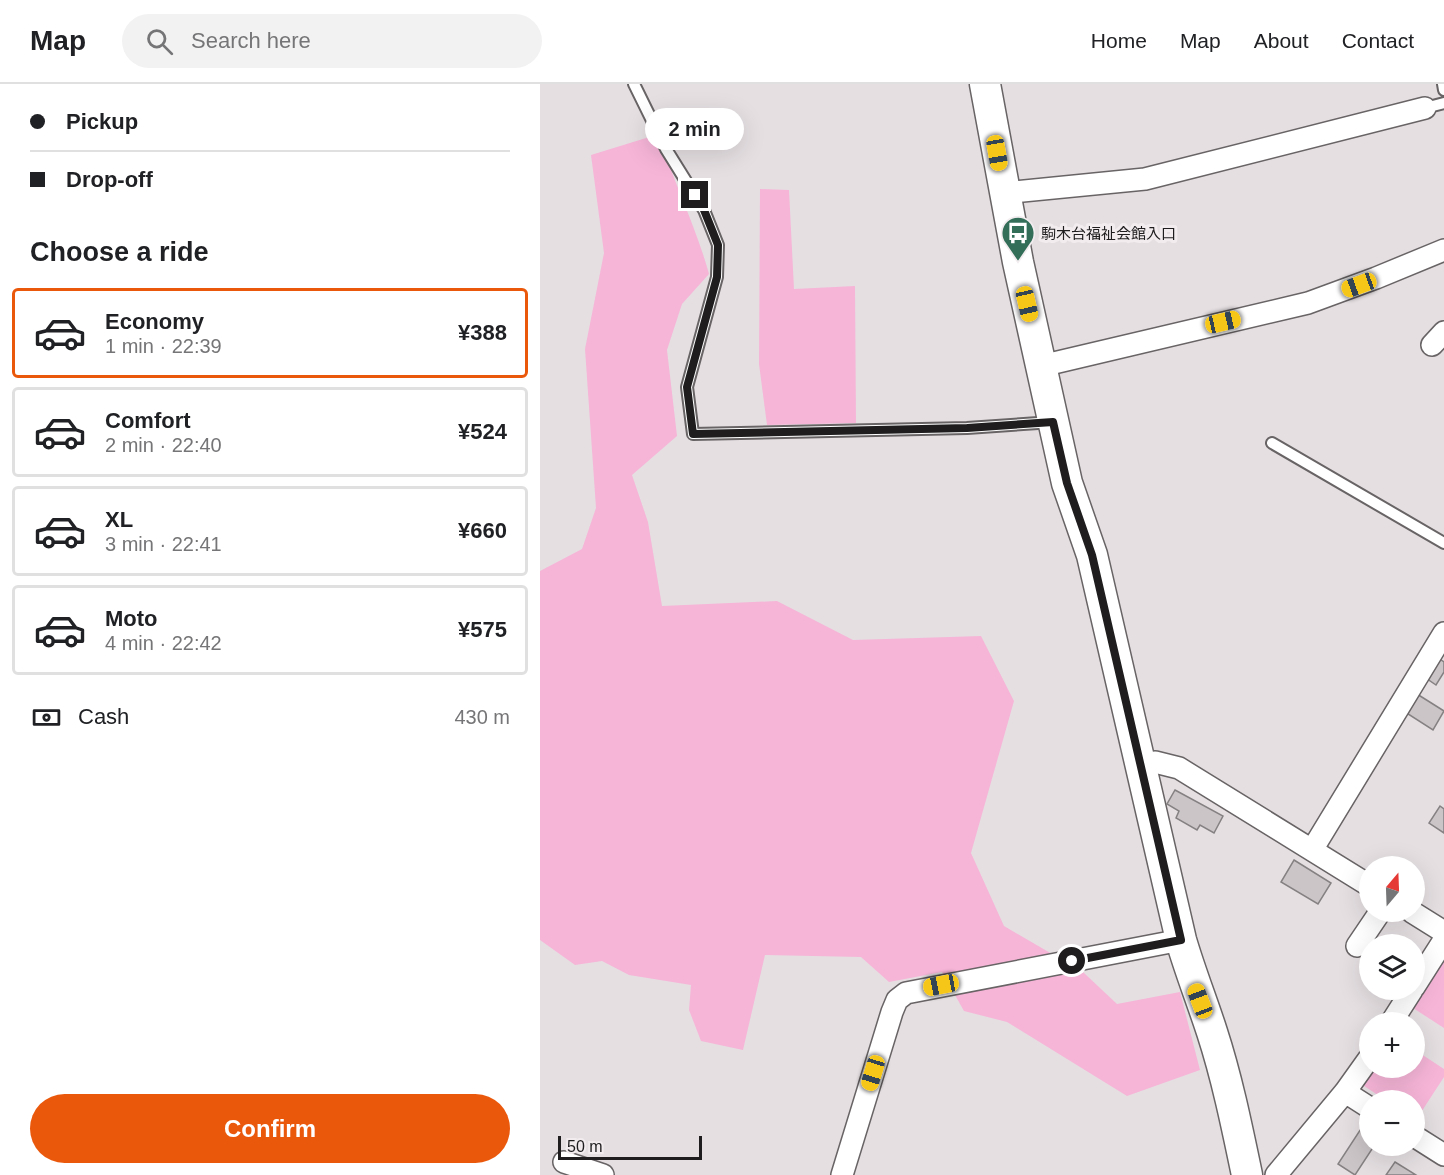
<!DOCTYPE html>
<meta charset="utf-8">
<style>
body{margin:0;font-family:Arial,"Noto Sans JP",sans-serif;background:#f2f2f2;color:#202124;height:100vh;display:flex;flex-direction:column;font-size:22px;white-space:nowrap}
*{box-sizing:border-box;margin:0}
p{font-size:20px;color:#757577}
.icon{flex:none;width:33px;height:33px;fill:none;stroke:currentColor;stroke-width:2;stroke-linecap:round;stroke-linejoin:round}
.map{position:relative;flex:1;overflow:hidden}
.side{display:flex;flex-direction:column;background:#fff;width:540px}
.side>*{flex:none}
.top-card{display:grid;align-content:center;height:132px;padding:0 30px;background:#fff}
.needle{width:39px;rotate:19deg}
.buttons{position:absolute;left:819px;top:772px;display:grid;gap:12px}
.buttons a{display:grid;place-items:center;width:66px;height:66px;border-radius:50%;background:#fff;box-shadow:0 6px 24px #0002;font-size:30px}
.scale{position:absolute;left:18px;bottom:15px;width:144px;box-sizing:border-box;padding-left:6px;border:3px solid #1f1d1e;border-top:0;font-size:16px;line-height:21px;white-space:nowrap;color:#1f1d1e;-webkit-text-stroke:4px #f2ecef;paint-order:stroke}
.end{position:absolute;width:27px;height:27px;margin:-14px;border:8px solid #1f1d1e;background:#fff;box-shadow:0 0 0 3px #fff}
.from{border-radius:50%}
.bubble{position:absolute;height:42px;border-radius:21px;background:#fff;box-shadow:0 6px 24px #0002;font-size:20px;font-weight:800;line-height:42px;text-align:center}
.car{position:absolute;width:18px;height:36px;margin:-18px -9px;border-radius:8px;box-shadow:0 0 4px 2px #0007;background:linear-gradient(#f5c518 24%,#345 0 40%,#f5c518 0 76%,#345 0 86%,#f5c518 0)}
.top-card b{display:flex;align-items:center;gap:21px;height:57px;font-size:22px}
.top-card b+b{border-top:2px solid #e0e0e0}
.top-card i{width:15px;height:15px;background:#202124}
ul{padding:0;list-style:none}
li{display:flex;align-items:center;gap:18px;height:90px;margin:0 12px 9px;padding:0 18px;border:3px solid #e0e0e0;border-radius:6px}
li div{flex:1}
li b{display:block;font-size:22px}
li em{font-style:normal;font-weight:800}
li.current{border-color:#ea580c}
li>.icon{width:54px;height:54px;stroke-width:1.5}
h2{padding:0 30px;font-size:27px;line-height:72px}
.pay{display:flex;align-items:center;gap:15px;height:66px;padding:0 30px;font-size:22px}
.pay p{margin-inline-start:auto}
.action{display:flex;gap:12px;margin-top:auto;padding:12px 30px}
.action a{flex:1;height:69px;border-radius:36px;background:#ea580c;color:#fff;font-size:24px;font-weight:800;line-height:69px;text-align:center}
header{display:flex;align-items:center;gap:36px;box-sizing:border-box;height:84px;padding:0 30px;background:#fff;border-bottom:2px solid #e0e0e0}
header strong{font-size:28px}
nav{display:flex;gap:33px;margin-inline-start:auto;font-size:21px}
.search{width:420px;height:54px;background:#f2f2f2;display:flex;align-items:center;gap:15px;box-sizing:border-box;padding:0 21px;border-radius:33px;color:#757577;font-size:22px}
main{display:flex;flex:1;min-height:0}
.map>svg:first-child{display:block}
.green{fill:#f6b5d7}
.building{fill:#cbc5c8;stroke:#858082;stroke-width:1.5}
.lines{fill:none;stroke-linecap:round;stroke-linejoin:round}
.lane-casing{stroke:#686365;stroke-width:14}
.street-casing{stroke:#686365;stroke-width:24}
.secondary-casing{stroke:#686365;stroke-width:33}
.lane{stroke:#fff;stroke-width:10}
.street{stroke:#fff;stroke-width:21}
.secondary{stroke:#fff;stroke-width:30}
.route{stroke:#1f1d1e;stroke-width:8}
.labels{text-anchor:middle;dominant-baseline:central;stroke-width:6;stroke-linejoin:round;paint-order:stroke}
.poi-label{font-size:15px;fill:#1f1d1e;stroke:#f2ecef;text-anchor:start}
</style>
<header>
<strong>Map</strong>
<div class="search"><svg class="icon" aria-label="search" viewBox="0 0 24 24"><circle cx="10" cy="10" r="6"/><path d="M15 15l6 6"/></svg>Search here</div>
<nav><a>Home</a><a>Map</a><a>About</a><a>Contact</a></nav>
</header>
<main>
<section class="side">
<div class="top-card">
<b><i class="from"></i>Pickup</b>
<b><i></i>Drop-off</b>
</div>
<h2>Choose a ride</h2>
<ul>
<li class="current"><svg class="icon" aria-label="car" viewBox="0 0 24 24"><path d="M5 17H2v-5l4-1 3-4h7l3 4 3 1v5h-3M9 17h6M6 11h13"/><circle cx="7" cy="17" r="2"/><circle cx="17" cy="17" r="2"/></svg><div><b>Economy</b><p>1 min · 22:39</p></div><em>¥388</em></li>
<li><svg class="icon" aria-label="car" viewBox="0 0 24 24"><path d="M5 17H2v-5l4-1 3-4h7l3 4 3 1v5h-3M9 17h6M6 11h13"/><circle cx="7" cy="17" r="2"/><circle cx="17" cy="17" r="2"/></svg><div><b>Comfort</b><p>2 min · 22:40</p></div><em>¥524</em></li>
<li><svg class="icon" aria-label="car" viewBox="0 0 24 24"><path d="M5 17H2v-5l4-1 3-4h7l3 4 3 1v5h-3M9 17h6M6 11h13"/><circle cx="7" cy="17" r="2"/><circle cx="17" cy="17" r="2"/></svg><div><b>XL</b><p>3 min · 22:41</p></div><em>¥660</em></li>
<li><svg class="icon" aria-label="car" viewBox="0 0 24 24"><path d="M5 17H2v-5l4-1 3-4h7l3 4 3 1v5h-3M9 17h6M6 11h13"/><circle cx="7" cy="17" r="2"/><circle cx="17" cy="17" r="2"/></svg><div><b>Moto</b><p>4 min · 22:42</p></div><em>¥575</em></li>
</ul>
<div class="pay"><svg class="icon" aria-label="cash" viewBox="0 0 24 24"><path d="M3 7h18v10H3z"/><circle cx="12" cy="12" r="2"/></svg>Cash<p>430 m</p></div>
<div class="action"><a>Confirm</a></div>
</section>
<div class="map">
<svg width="904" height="1091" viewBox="0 0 904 1091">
<rect width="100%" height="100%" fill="#e5dfe2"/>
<path class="green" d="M 119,50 C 133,98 156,142 169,190 L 142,220 L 127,266 L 137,352 L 92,391 L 108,438 L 122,522 L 237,517 L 313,556 L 441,552 L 474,617 L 431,769 L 464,842 L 543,888 L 577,920 L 640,908 L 660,986 L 587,1012 L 467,938 L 424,927 L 402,888 L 349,898 L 321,873 L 225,871 L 203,966 L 161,957 L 149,926 L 151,901 L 89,891 L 62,877 L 35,881 L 0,856 L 0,487 L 42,465 L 56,424 L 45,265 L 64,169 L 51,71 Z
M 220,105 L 249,106 L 254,205 L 315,202 L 316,339 L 227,341 L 219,280 Z
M 904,877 L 904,944 L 873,924 Z
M 875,951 L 878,954 L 875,966 L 904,985 L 904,993 L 876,1036 L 874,1017 L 847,1017 L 821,1000 L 832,984 L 874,984 Z"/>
<path class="building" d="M 895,572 L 904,578 L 904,588 L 896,601 L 883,592 Z
M 877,610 L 904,627 L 893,646 L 865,628 Z
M 635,706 L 683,732 L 674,749 L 660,741 L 657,746 L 636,734 L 639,727 L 627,720 Z
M 900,722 L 904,725 L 904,749 L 889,739 Z
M 754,776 L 791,799 L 778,820 L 741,798 Z
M 828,1034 L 830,1062 L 834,1062 L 815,1091 L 798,1080 Z
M 855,1078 L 876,1091 L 846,1091 Z"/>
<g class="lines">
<g class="lane-casing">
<path id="lane" d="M 94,0 L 126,65 L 164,126 L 178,161 L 177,193 L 147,303 L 153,350 L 427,344 L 513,338
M 903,0 L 904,6
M 885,24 L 904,19
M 732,359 L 904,459"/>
</g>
<g class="street-casing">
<path id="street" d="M 464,109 L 605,95 L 885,24
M 892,261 L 904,248
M 501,282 L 768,219 L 836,194 L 904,166
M 601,681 L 615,678 L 639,684 L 830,802
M 772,766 L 904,549
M 872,828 L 904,848
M 817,862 L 840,828
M 874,903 L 904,856
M 851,939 L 872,906
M 805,1008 L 830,1024
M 874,1052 L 904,1071
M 24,1078 L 63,1091
M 302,1091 L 352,928 L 357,916 L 366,909 L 641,856
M 736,1091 L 805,1008 L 830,973"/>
</g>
<g class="secondary-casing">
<path id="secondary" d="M 445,0 L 478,178 L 527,399 L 552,471 L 641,856 C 650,887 662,917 672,948 C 687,994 697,1043 707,1091"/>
</g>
<use href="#lane" class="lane"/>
<use href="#street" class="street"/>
<use href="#secondary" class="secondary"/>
</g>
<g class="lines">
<path class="route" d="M 155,111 L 164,126 L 178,161 L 177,193 L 147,303 L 153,350 L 427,344 L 513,338 L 527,399 L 552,471 L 641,856 L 532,877"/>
</g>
<defs>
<g id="bus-pin" transform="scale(1.725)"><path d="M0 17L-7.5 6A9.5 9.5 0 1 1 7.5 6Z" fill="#326e58" stroke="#f2ecef"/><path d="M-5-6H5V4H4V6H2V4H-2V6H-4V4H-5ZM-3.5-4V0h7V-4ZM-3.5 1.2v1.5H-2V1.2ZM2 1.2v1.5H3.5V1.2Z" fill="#fff"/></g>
</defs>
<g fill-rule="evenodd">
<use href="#bus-pin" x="478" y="149"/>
</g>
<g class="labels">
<g class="poi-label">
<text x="501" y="149">駒木台福祉会館入口</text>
</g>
</g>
</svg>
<div class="buttons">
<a><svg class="needle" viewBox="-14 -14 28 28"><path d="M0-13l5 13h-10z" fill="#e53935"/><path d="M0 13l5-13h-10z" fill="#757577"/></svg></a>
<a><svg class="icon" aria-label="layers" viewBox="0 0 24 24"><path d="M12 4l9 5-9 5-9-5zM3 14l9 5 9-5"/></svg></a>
<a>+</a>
<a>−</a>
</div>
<div class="scale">50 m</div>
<i class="end from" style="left:532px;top:877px"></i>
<i class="end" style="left:155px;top:111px"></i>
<div class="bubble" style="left:105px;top:24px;width:99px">2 min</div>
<i class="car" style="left:457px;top:69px;rotate:170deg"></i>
<i class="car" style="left:819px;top:201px;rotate:250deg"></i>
<i class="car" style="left:487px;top:220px;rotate:167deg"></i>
<i class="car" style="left:683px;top:238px;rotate:77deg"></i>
<i class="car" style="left:401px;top:901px;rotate:259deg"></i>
<i class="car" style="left:660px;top:917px;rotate:339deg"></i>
<i class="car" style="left:333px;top:989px;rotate:197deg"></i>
</div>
</main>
